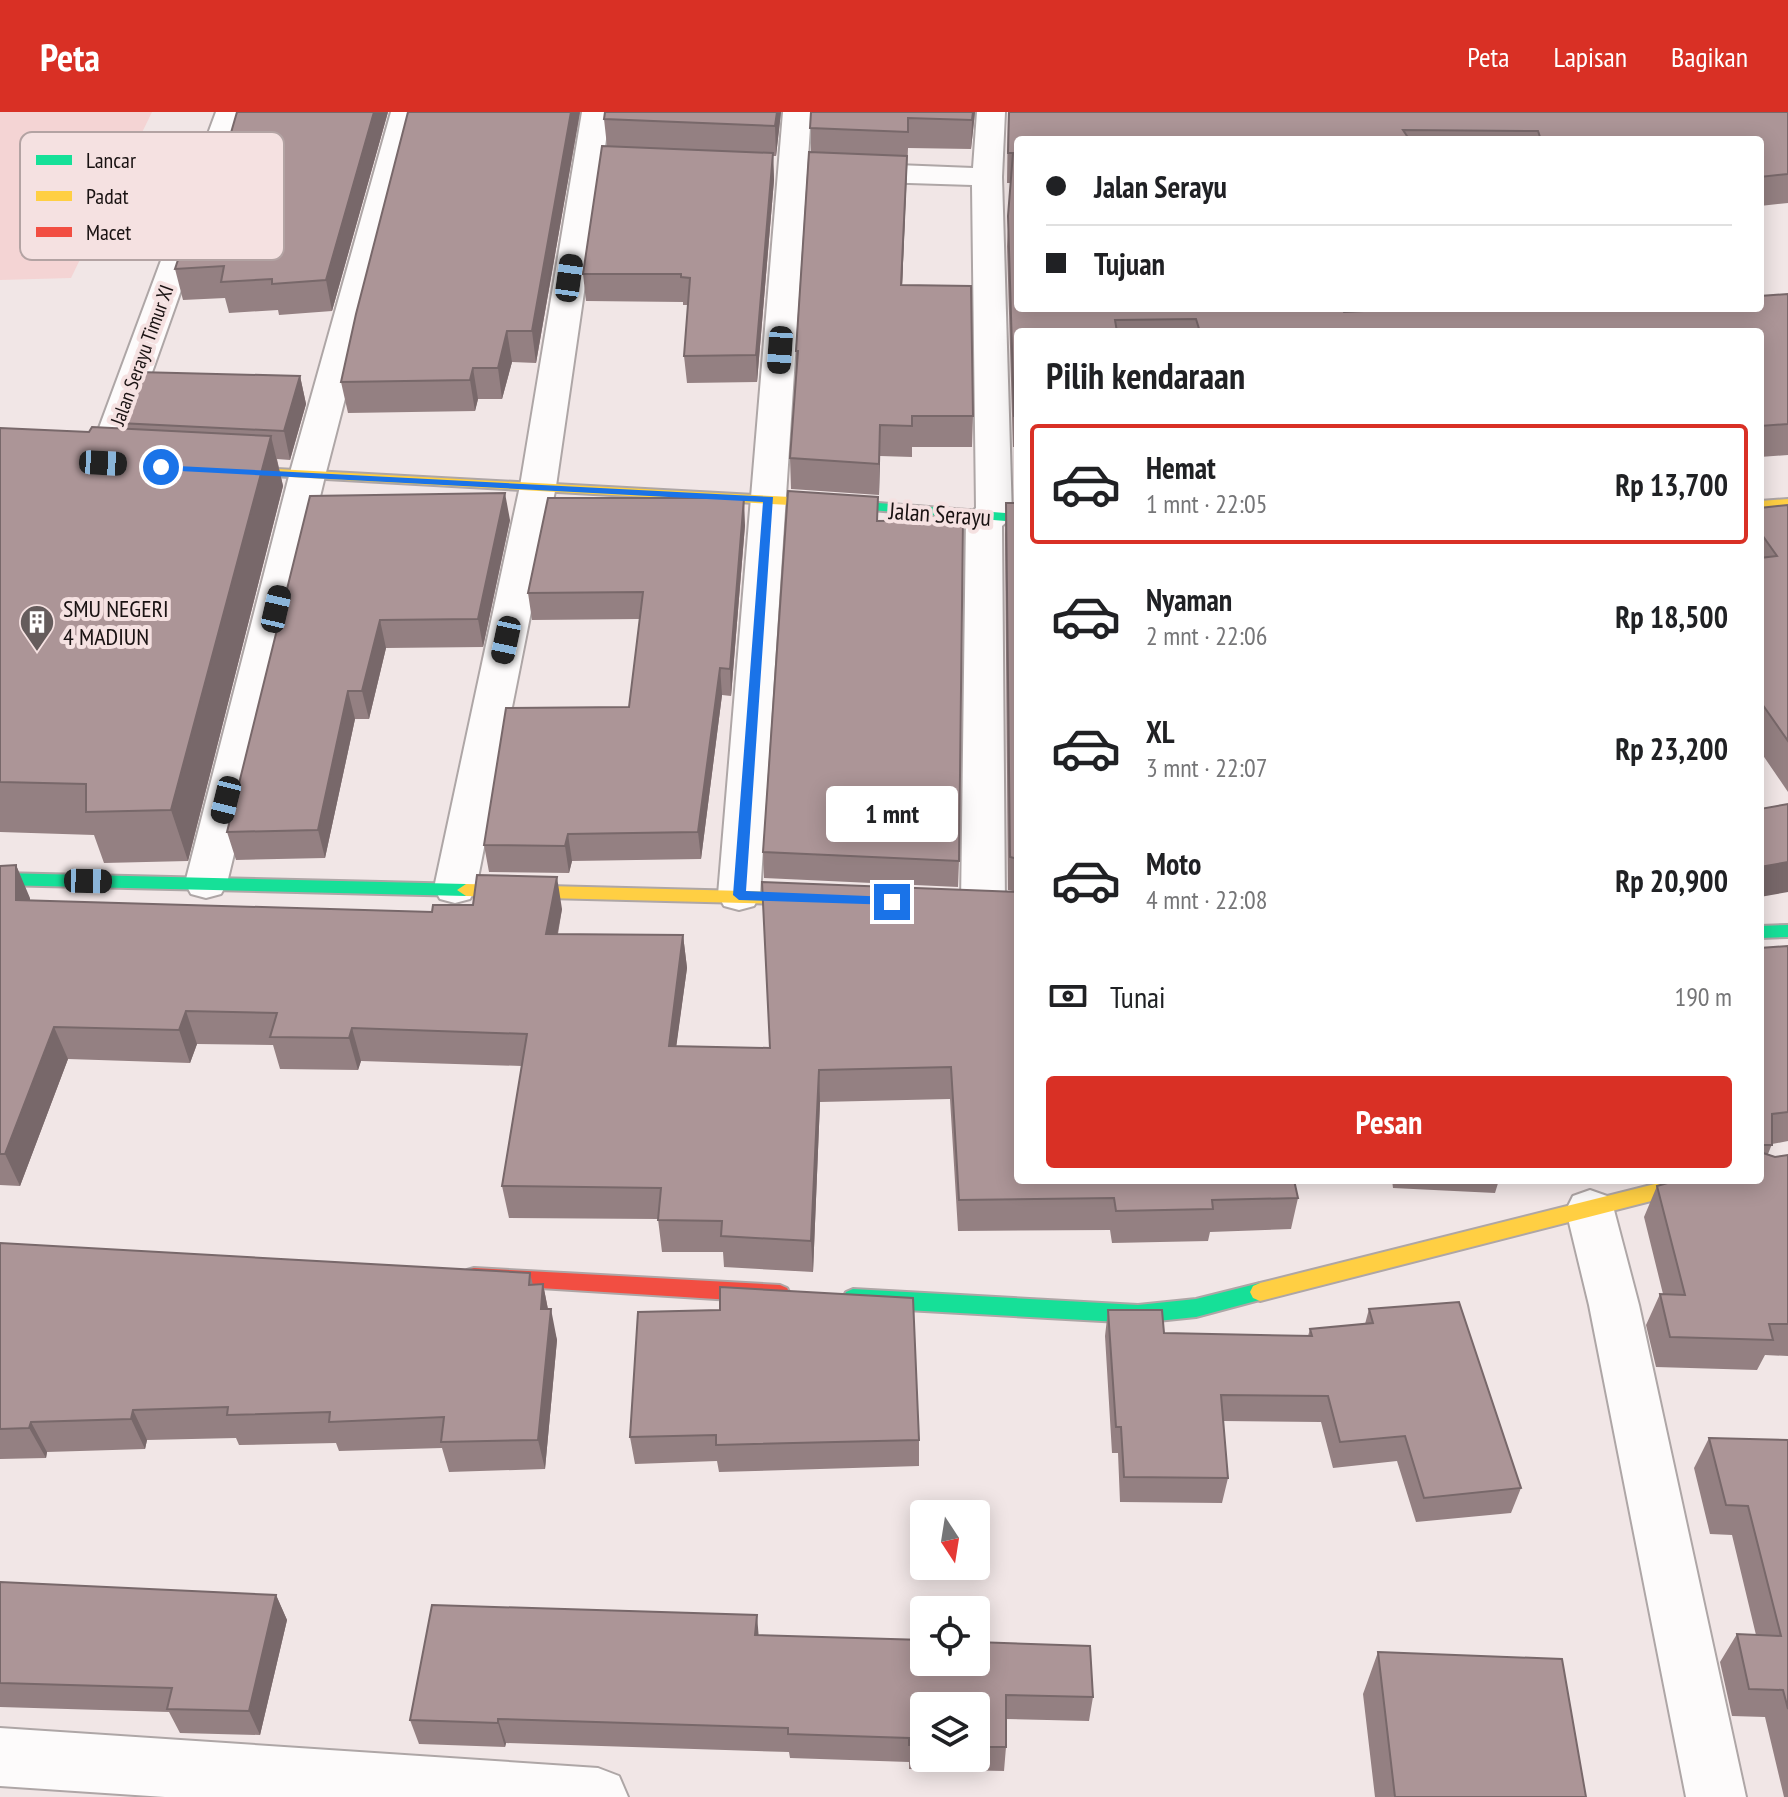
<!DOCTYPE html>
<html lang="id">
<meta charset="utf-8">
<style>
body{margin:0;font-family:"PT Sans Narrow",sans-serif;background:#f6f6f6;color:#202124;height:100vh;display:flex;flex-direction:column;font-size:30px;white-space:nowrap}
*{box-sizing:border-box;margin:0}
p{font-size:26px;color:#757577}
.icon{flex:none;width:44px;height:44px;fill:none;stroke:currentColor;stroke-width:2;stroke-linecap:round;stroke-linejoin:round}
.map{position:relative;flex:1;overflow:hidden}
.details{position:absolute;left:1014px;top:216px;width:750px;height:856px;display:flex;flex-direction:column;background:#fff;border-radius:8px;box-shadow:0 4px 20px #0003}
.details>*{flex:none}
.banner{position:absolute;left:1014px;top:24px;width:750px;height:176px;border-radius:8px;box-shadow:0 4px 20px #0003;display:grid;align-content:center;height:176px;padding:0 32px;background:#fff}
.needle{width:52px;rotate:168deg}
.fabs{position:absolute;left:910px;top:1388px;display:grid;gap:16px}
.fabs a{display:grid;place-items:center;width:80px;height:80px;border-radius:8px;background:#fff;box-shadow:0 4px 20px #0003;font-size:40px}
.end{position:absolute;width:36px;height:36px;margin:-18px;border:10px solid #1a73e8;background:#fff;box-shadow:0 0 0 4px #fff}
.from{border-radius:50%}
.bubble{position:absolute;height:56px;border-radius:8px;background:#fff;box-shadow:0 4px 20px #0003;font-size:26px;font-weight:700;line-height:56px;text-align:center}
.car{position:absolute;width:24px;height:48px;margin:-24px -12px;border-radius:10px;box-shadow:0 0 6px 2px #0007;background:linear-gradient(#222 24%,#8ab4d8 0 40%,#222 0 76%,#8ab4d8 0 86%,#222 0)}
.banner b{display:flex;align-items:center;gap:28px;height:76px;font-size:30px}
.banner b+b{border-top:2px solid #e0e0e0}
.banner i{width:20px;height:20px;background:#202124}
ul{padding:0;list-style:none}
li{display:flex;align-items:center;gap:24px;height:120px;margin:0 16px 12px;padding:0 16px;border:4px solid transparent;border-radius:8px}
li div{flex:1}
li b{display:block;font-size:30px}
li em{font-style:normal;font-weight:700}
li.selected{border-color:#d93025}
li>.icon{width:72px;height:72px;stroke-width:1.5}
h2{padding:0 32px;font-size:36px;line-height:96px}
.pay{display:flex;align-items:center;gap:20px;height:88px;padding:0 32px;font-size:30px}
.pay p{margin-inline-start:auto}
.button{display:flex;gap:16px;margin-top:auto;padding:16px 32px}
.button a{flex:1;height:92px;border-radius:8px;background:#d93025;color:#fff;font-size:32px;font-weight:700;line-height:92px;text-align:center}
header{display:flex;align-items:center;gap:48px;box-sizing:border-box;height:112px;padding:0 40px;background:#d93025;color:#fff}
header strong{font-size:38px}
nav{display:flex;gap:44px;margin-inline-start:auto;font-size:28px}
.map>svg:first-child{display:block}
.green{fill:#f4d4d4}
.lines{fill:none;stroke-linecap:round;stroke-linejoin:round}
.street-casing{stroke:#aea6a6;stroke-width:4}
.fast-casing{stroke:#aea6a6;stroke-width:4}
.slow-casing{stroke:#aea6a6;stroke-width:4}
.jam-casing{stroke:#aea6a6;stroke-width:4}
.street{fill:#fdfbfb;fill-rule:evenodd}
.fast{fill:#16e098;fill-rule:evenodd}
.slow{fill:#ffcf43;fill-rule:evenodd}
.jam{fill:#f24e42;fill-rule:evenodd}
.wall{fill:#948082;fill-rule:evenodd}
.shaded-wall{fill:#78686a}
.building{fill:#ac9597;stroke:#78686a;stroke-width:2}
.route{fill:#1a73e8}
.labels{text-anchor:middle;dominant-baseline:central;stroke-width:8;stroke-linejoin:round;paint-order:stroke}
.far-street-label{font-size:20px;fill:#191212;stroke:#f5e1e1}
.street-label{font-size:24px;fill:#191212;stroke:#f5e1e1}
.poi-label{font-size:24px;fill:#191212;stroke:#f5e1e1;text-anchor:start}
.key{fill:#f5e1e1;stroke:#b3a3a3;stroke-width:2}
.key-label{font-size:22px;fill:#191212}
</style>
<header>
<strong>Peta</strong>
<nav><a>Peta</a><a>Lapisan</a><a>Bagikan</a></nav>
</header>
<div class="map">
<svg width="1788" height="1685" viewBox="0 0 1788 1685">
<rect width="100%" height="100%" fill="#f1e6e6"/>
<path class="green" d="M 0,0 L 152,0 L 71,166 L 0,168 Z"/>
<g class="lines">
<g class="street-casing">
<path id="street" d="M 216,0 L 244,0 L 120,351 L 115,358 L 103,361 L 91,358 L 86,351 Z
M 391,0 L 419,0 L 325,364 L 227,771 L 221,782 L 206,786 L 191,782 L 185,771 L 289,364 Z
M 582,0 L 610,0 L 556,374 L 476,776 L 470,787 L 455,791 L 440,787 L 434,776 L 520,374 Z
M 783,0 L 811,0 L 760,783 L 754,794 L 739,798 L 724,794 L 718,783 Z
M 977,0 L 1005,0 L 1002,65 L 1012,405 L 1002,414 L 1005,794 L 998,805 L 983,809 L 968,805 L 961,794 L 966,405 L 976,396 L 972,73 L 846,69 L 836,66 L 831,60 L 836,54 L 846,51 L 973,56 Z
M 1590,1078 L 1607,1084 L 1614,1098 L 1639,1193 L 1746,1685 L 1686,1685 L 1589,1193 L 1566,1098 L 1573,1084 Z
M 0,1616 L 598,1656 L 619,1664 L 628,1685 L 165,1685 L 0,1674 Z"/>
</g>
<g class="fast-casing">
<path id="fast" d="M 827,387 L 1018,402 L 1018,410 L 822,394 L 822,388 Z
M 0,761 L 466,772 L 475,778 L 466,784 L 0,773 Z
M 1788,813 L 1788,825 L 1760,826 L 1760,814 Z
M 1260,1171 L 1267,1174 L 1270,1180 L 1267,1186 L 1196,1205 L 1138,1211 L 853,1195 L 846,1192 L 843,1186 L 846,1180 L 853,1177 L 1138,1193 L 1196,1187 Z"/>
</g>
<g class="slow-casing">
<path id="slow" d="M 222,354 L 827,387 L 834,391 L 827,395 L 217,361 L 217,355 Z
M 1788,387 L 1788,395 L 1760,397 L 1760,389 Z
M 466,772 L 821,781 L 830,787 L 821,793 L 466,784 L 457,778 Z
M 1671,1068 L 1712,1068 L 1709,1074 L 1702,1076 L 1260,1189 L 1253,1186 L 1250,1180 L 1253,1174 L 1260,1171 Z"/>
</g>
<g class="jam-casing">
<path id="jam" d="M 474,1156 L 780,1173 L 787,1176 L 790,1182 L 787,1188 L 780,1191 L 474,1172 L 467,1170 L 464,1164 L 467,1158 Z"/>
</g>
<use href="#street" class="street"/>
<use href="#fast" class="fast"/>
<use href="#slow" class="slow"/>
<use href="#jam" class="jam"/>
</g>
<path class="wall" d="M 237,0 L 388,0 L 332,199 L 279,203 L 278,198 L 229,201 L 225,186 L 183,188 L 175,157 L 217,69 Z
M 580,0 L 536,251 L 512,250 L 502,287 L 478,287 L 475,299 L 348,301 L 341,270 Z
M 605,0 L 781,0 L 776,44 L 773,44 L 774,68 L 757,270 L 687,271 L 684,244 L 688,193 L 683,193 L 683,190 L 586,189 L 583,162 L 607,34 L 604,7 Z
M 811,0 L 975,0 L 971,37 L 908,36 L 902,173 L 973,304 L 972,335 L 912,335 L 912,345 L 880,344 L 879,383 L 791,377 L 790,346 L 796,263 L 796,239 L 811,40 Z
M 1008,0 L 1788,0 L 1788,91 L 1760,94 L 1760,28 L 1018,28 L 1018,196 L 1344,200 L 1760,196 L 1788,182 L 1788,343 L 1760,345 L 1760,220 L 1018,220 L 1018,335 L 1013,335 L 1007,134 L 1011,71 L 1007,71 Z
M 300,264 L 306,292 L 290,348 L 277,347 L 283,374 L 188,749 L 104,751 L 94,723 L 0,720 L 0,316 L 89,320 L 120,317 L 119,311 Z
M 310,384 L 510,408 L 483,535 L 386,536 L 369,607 L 355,607 L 325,746 L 236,748 L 227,720 Z
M 1006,391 L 1018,391 L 1018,780 L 1008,778 L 1005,423 Z
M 1788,393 L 1788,680 L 1760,639 L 1760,396 Z
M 878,409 L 959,749 L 958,775 L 764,766 L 763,740 Z
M 745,413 L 731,584 L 722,583 L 701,747 L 572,749 L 569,761 L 489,760 L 484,733 L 629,595 L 640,507 L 532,508 L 528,481 Z
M 16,753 L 30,789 L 432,800 L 562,797 L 558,822 L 683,823 L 687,856 L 676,934 L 770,936 L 1018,781 L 1018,1068 L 1298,1086 L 1291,1117 L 1210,1120 L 1208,1129 L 1112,1131 L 1110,1118 L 958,1119 L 950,987 L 820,990 L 813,1160 L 724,1155 L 723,1140 L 662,1140 L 658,1107 L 509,1106 L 502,1074 L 522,954 L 361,949 L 358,958 L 280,957 L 273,933 L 197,932 L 190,951 L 68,947 L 20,1074 L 0,1073 L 0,754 Z
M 1788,834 L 1788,1029 L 1772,1032 L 1768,1042 L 1775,1045 L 1788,1043 L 1788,1244 L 1765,1243 L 1757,1258 L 1656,1255 L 1646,1213 L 1660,1182 L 1663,1182 L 1644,1105 L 1657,1074 L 1760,1068 L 1760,836 Z
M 1392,1068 L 1499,1068 L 1495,1081 L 1393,1076 Z
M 0,1131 L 530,1161 L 533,1173 L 543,1172 L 548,1197 L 557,1228 L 545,1357 L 449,1360 L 442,1336 L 339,1339 L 336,1331 L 239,1333 L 236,1326 L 147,1328 L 145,1337 L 47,1340 L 46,1346 L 0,1347 Z
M 1369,1197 L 1521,1376 L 1511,1401 L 1416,1410 L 1397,1349 L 1333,1356 L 1321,1310 L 1223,1309 L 1228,1366 L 1222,1391 L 1120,1390 L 1118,1341 L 1112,1341 L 1105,1224 L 1108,1198 L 1164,1221 L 1308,1224 L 1310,1217 L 1365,1212 Z
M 720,1198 L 919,1328 L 919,1354 L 719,1360 L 717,1349 L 635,1352 L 630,1325 Z
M 1709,1326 L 1788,1328 L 1788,1685 L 1784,1685 L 1765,1605 L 1732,1604 L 1720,1550 L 1737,1522 L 1756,1523 L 1732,1423 L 1710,1422 L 1694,1356 Z
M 0,1470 L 276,1483 L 287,1508 L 260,1623 L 180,1621 L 169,1600 L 0,1595 Z
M 759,1523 L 1093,1585 L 1089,1609 L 1006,1607 L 1006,1635 L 1004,1659 L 909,1657 L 909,1650 L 790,1646 L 789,1640 L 506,1631 L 505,1635 L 419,1632 L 410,1608 ZM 924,1594 L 976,1594 L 976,1646 L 924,1646 Z
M 1378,1540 L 1586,1685 L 1375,1685 L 1363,1582 Z"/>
<path class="shaded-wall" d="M 374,0 L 388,0 L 332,199 L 326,168 Z
M 571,0 L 580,0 L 536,251 L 532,219 Z
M 777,0 L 781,0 L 776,44 L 775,14 Z
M 973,0 L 975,0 L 971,37 L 972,8 Z
M 773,41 L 774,68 L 757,270 L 756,243 Z
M 907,44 L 906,73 L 901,203 L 901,173 Z
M 507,219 L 512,250 L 502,287 L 498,256 Z
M 473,256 L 478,287 L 475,299 L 470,268 Z
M 300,264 L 306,292 L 290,348 L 284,319 Z
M 880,313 L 880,344 L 879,383 L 879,352 Z
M 271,324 L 283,374 L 188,749 L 171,698 Z
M 505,381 L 510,408 L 483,535 L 478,507 Z
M 744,386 L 745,413 L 731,584 L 730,557 Z
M 380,508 L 386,536 L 369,607 L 362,579 Z
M 720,556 L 722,583 L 701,747 L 698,720 Z
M 348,579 L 355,607 L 325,746 L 318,718 Z
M 568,722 L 572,749 L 569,761 L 565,734 Z
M 1788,750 L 1788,780 L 1760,785 L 1760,755 Z
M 16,753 L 30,786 L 30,821 L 16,788 Z
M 557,765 L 562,797 L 551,855 L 546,822 Z
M 683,823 L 687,856 L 672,966 L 669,934 Z
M 186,899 L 197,932 L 190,951 L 179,918 Z
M 54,915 L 68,947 L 20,1074 L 5,1042 Z
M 352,916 L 361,949 L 358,958 L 349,926 Z
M 819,958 L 820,990 L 813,1160 L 811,1129 Z
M 543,1172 L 549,1203 L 541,1197 Z
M 551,1197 L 557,1228 L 545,1357 L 538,1328 Z
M 133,1298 L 147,1328 L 145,1337 L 131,1307 Z
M 31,1310 L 47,1340 L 46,1346 L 29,1316 Z
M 276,1483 L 287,1508 L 260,1623 L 249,1599 Z
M 757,1503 L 759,1528 L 755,1523 Z
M 498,1607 L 506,1631 L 505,1635 L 498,1611 Z"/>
<path class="building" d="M 237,0 L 374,0 L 326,168 L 272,172 L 272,167 L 221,170 L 224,154 L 175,157 L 192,105 L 209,69 L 217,69 Z
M 408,0 L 571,0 L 532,219 L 507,219 L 498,256 L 473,256 L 470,268 L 341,270 L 356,202 Z
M 605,0 L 777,0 L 775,14 L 604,7 Z
M 811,0 L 973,0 L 972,8 L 908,6 L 908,20 L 810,16 Z
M 1009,0 L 1788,0 L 1788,62 L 1760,65 L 1760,28 L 1541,28 L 1538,19 L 1403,18 L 1409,27 L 1395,28 L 1018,28 L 1018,196 L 1342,196 L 1344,200 L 1425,196 L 1760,196 L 1760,184 L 1788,182 L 1788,312 L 1760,314 L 1760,220 L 1200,220 L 1196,207 L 1115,208 L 1117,220 L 1018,220 L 1018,304 L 1014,304 L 1008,104 L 1013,41 L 1008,41 Z
M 602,34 L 773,41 L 756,243 L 684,244 L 690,166 L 681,165 L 681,162 L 583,162 Z
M 809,40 L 907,44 L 901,173 L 971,174 L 973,304 L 912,304 L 912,314 L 880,313 L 879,352 L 790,346 L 798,239 L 796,239 Z
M 137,260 L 300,264 L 284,319 L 119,311 Z
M 92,315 L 271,324 L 171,698 L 86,700 L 86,672 L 0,670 L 0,316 L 89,320 Z
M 788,379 L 878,385 L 877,409 L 963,408 L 959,749 L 763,740 Z
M 505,381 L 478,507 L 380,508 L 362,579 L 348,579 L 318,718 L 227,720 L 310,384 Z
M 548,386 L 744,386 L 730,557 L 720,556 L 698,720 L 568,722 L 565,734 L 484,733 L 506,596 L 629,595 L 643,480 L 528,481 Z
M 1006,391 L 1018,391 L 1018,747 L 1010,745 Z
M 1788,393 L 1788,629 L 1760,589 L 1760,446 L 1777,444 L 1760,420 L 1760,396 Z
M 1788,692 L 1788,750 L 1760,755 L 1760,697 Z
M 16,753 L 16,788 L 432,800 L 433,793 L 473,793 L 477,763 L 557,765 L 546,822 L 683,823 L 669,934 L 770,936 L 762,770 L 1018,780 L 1018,1068 L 1294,1068 L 1298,1086 L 1212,1088 L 1213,1097 L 1116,1099 L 1114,1086 L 959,1088 L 951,955 L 819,958 L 811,1129 L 721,1124 L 722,1109 L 658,1108 L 661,1076 L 502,1074 L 527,922 L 352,916 L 349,926 L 270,925 L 277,901 L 186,899 L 179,918 L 54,915 L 5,1042 L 0,1042 L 0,754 Z
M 1788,834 L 1788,1000 L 1772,1002 L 1772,1033 L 1760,1033 L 1760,836 Z
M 1760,1040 L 1775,1045 L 1788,1043 L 1788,1212 L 1769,1212 L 1773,1228 L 1670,1225 L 1660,1182 L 1685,1183 L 1657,1074 L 1678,1068 L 1760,1068 Z
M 0,1131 L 530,1161 L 529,1173 L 543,1172 L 541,1197 L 551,1197 L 538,1328 L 441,1330 L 444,1305 L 329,1310 L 330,1300 L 227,1303 L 228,1295 L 133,1298 L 131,1307 L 31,1310 L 29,1316 L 0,1317 Z
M 720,1175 L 913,1186 L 919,1328 L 716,1333 L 716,1323 L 630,1325 L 638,1200 L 720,1198 Z
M 1459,1190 L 1521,1376 L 1424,1386 L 1405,1324 L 1340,1330 L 1328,1284 L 1221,1283 L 1228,1366 L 1124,1365 L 1121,1315 L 1116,1315 L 1108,1198 L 1162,1198 L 1164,1221 L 1312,1224 L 1310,1217 L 1373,1211 L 1369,1197 Z
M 1709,1326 L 1788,1328 L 1788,1597 L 1783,1578 L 1749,1577 L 1737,1522 L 1781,1524 L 1748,1394 L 1726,1393 Z
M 0,1470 L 276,1483 L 249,1599 L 167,1597 L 172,1576 L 0,1571 Z
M 432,1493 L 757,1503 L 755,1523 L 924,1528 L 924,1550 L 976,1550 L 976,1530 L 1090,1534 L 1093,1585 L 1006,1583 L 1006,1635 L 976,1635 L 976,1594 L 924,1594 L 924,1633 L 909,1633 L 909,1626 L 788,1622 L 788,1616 L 498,1607 L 498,1611 L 410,1608 Z
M 1378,1540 L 1562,1547 L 1586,1685 L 1395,1685 Z"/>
<path class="route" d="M 158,353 L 773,385 L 746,779 L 892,785 L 896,787 L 896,793 L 739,788 L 733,783 L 763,390 L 161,358 L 156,355 Z"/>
<defs>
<g id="building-pin" transform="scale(1.8)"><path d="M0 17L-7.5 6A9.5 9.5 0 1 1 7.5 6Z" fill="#655c5c" stroke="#f5e1e1"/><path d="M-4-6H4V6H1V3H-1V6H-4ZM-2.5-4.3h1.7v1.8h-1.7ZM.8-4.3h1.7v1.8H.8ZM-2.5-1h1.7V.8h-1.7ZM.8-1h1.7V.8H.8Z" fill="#fff"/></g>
</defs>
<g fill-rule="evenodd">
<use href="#building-pin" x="37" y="510"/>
</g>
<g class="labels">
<g class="far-street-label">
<text transform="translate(142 243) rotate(-70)">Jalan Serayu Timur XI</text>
</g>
<g class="street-label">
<text transform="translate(940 402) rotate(4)">Jalan Serayu</text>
</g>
<g class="poi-label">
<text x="63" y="496">SMU NEGERI<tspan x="63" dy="28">4 MADIUN</tspan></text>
</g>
</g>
<rect x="20" y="20" width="264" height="128" rx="12" class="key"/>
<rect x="36" y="43" width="36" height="10" fill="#16e098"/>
<rect x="36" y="79" width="36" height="10" fill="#ffcf43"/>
<rect x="36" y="115" width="36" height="10" fill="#f24e42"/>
<g class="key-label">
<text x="86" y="56">Lancar</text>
<text x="86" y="92">Padat</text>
<text x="86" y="128">Macet</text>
</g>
</svg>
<div class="fabs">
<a><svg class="needle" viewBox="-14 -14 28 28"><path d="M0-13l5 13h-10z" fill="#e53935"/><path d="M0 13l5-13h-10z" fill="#757577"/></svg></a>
<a><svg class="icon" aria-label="locate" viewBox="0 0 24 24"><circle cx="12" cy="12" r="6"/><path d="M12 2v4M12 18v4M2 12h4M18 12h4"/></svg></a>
<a><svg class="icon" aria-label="layers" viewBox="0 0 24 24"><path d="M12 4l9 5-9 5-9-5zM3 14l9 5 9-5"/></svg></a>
</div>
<i class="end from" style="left:161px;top:355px"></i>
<i class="end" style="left:892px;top:790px"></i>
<div class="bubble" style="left:826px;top:674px;width:132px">1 mnt</div>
<i class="car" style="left:569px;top:166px;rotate:8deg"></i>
<i class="car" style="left:780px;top:238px;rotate:184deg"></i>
<i class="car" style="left:103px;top:351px;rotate:93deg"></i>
<i class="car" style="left:276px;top:497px;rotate:13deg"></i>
<i class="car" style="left:506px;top:528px;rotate:192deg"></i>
<i class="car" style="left:226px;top:688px;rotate:194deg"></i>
<i class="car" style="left:88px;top:769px;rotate:91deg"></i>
<div class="banner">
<b><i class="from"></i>Jalan Serayu</b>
<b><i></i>Tujuan</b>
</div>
<section class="details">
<h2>Pilih kendaraan</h2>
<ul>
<li class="selected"><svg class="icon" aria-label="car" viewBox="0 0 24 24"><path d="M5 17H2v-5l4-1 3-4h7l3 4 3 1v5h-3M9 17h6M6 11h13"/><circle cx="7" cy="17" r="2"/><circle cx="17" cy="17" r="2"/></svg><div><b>Hemat</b><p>1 mnt · 22:05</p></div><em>Rp 13,700</em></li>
<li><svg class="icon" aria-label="car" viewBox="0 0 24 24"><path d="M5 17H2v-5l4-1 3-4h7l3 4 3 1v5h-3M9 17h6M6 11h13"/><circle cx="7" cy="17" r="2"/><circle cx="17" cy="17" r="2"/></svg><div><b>Nyaman</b><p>2 mnt · 22:06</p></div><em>Rp 18,500</em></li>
<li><svg class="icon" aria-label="car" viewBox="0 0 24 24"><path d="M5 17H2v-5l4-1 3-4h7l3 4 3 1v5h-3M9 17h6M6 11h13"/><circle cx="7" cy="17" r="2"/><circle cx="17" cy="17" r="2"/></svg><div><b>XL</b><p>3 mnt · 22:07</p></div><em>Rp 23,200</em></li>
<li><svg class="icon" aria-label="car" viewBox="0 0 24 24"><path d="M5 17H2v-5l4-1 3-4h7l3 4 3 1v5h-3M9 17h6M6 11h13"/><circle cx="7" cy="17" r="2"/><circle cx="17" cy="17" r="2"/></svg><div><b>Moto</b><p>4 mnt · 22:08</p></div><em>Rp 20,900</em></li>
</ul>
<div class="pay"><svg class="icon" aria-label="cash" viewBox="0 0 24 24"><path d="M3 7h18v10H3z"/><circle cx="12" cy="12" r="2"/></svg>Tunai<p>190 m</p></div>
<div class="button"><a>Pesan</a></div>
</section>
</div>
